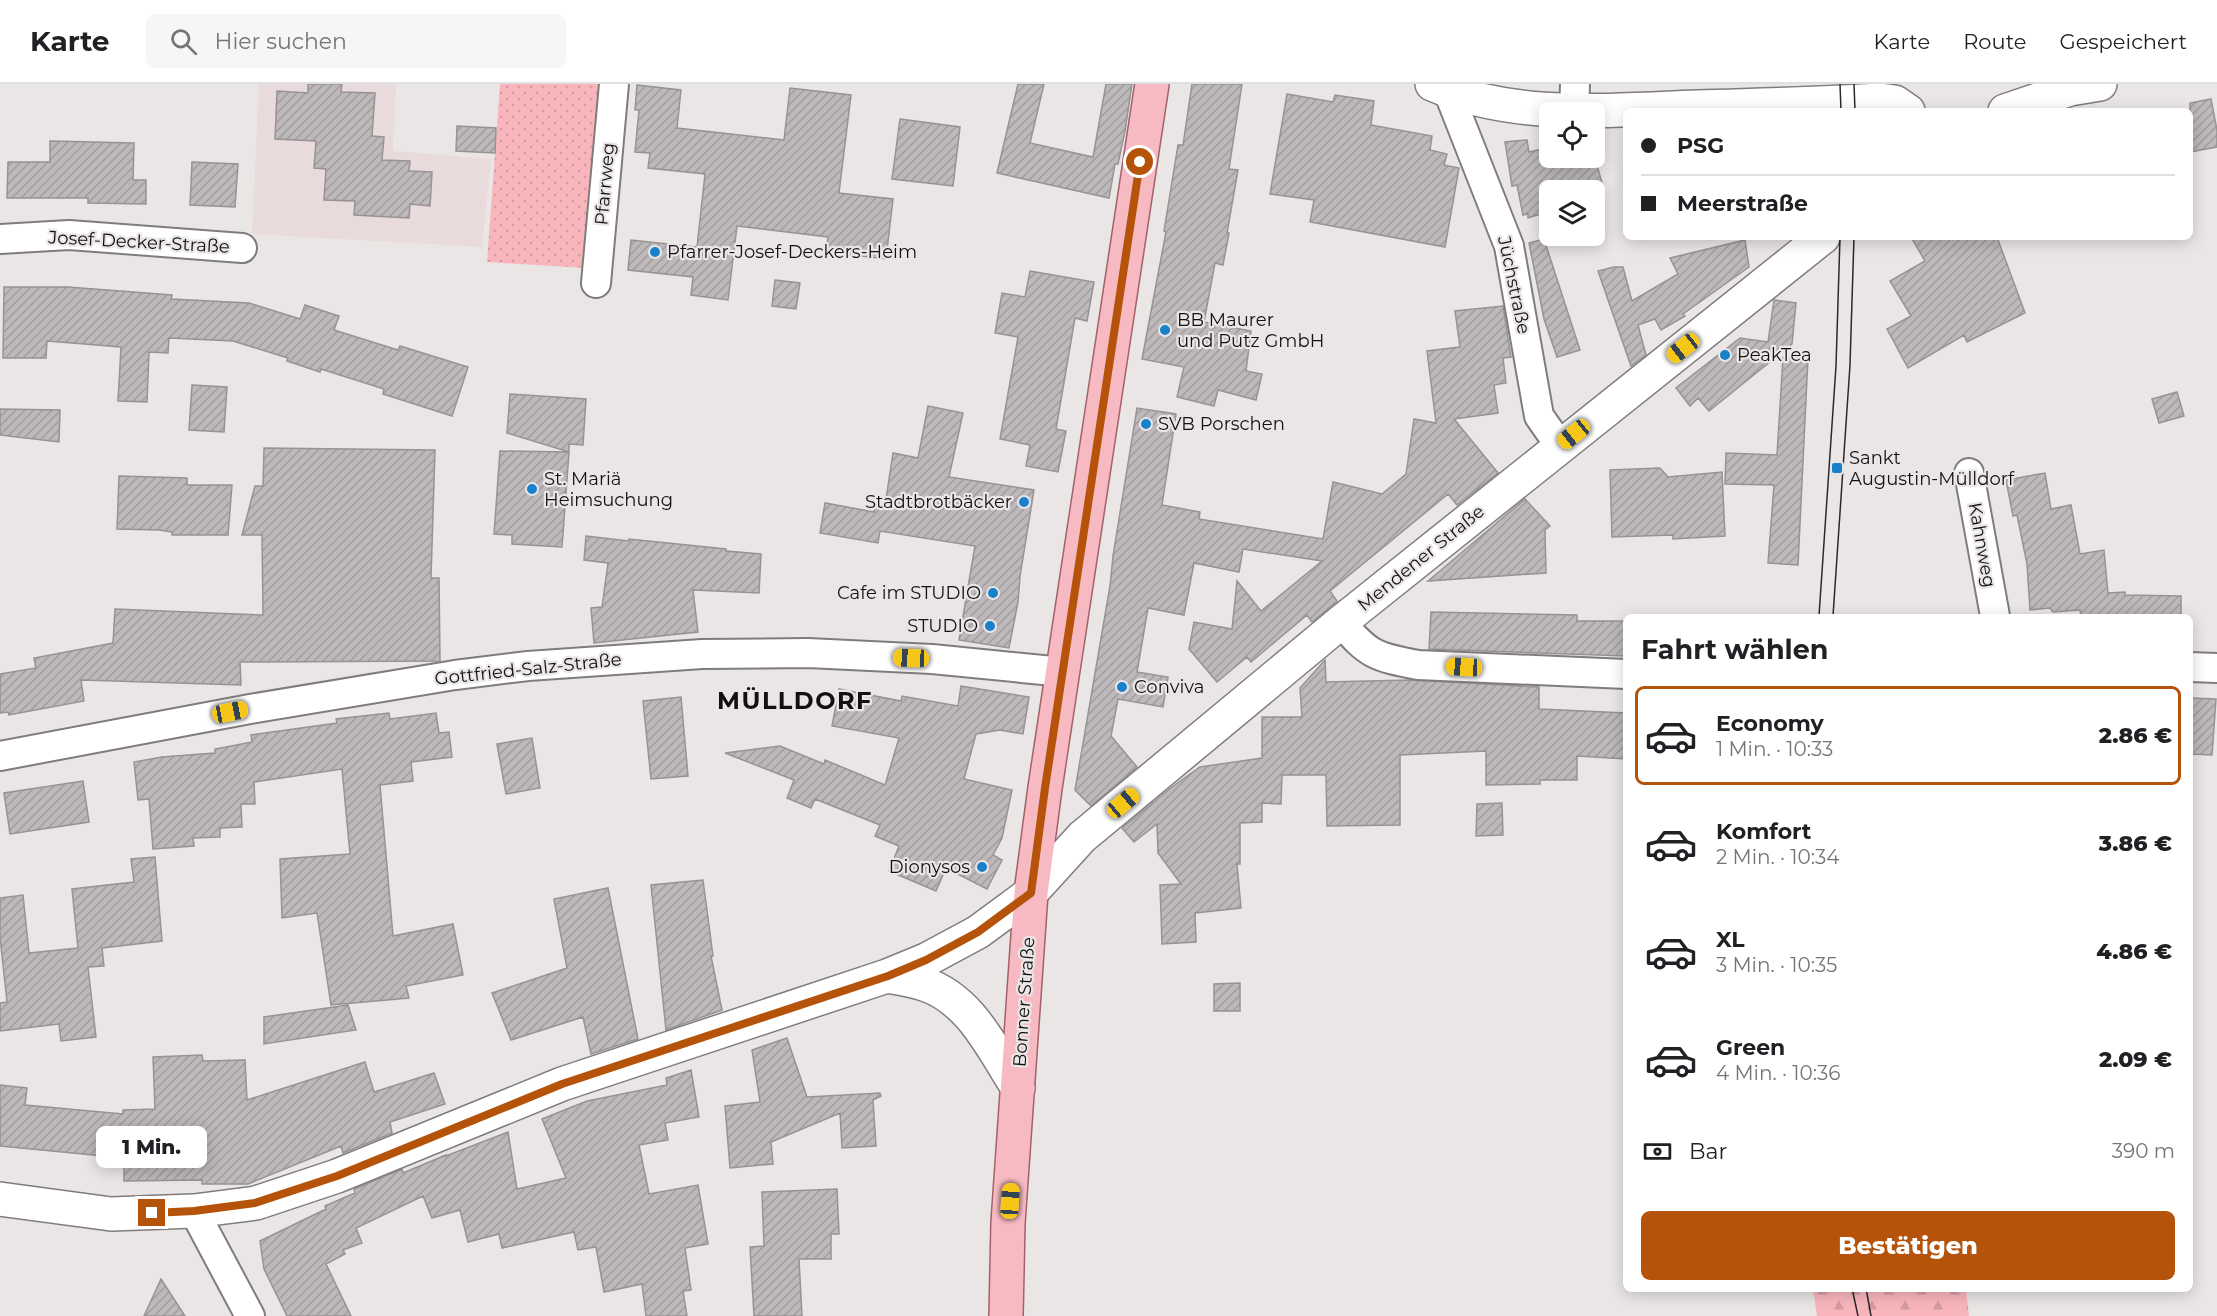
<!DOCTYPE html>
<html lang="de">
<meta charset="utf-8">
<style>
body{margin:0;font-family:Montserrat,sans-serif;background:#f6f6f6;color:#202124;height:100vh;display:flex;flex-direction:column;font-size:22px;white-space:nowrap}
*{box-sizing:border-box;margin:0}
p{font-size:20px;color:#757577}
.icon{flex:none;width:33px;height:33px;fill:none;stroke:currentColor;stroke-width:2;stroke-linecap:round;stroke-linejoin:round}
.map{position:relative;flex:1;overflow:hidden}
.panel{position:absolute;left:1623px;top:530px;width:570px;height:678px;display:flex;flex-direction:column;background:#fff;border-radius:9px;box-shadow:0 3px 15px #0003}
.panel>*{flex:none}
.guide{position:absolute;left:1623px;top:24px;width:570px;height:132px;border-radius:9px;box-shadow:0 3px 15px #0003;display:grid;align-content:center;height:132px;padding:0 18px;background:#fff}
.tools{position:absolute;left:1539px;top:18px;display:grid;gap:12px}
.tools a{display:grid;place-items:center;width:66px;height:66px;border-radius:9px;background:#fff;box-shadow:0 3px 15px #0003;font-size:30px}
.end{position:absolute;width:27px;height:27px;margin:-14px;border:8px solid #b45309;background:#fff;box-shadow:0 0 0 3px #fff}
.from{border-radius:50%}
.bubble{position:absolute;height:42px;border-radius:9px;background:#fff;box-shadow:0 3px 15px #0003;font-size:20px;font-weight:800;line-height:42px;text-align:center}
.car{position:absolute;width:18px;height:36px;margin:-18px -9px;border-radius:8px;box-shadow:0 0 4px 2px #0007;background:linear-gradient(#f5c518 24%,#345 0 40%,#f5c518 0 76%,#345 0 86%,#f5c518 0)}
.guide b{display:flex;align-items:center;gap:21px;height:57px;font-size:22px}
.guide b+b{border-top:2px solid #e0e0e0}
.guide i{width:15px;height:15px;background:#202124}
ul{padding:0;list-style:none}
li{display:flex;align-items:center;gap:18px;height:99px;margin:0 12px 9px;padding:0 6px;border:3px solid transparent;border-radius:9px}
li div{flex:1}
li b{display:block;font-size:22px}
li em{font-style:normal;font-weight:800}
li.active{border-color:#b45309}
li>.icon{width:54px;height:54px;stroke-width:1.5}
h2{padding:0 18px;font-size:27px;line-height:72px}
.pay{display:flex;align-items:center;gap:15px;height:66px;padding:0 18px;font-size:22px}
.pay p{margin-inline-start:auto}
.cta{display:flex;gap:12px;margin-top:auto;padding:12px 18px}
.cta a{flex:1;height:69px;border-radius:9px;background:#b45309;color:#fff;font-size:24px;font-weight:800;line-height:69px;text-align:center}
header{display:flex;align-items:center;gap:36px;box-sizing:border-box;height:84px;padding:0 30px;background:#fff;border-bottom:2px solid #e0e0e0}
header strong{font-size:28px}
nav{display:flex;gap:33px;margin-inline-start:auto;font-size:21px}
.search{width:420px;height:54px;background:#f6f6f6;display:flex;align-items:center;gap:15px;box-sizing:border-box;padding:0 21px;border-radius:9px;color:#757577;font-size:22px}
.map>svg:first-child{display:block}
.built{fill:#e9dadb}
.grass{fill:url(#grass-dots)}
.forest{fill:url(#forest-firs)}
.building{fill:url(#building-hatch);stroke:#979293;stroke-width:1.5}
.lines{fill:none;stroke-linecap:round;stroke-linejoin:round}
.minor-casing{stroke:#817c7c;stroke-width:32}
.tertiary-casing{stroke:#817c7c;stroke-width:36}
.primary-casing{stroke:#a36169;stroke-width:36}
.minor{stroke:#fff;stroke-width:28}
.tertiary{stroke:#fff;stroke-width:33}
.primary{stroke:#f7bac2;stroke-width:33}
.tram{stroke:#2a2828;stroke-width:1.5}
.route{stroke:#b45309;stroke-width:8}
.poi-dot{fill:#1980cb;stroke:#ebe6e6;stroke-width:2}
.labels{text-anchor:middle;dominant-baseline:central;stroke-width:4.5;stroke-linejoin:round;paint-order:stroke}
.street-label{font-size:18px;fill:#121011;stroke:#ebe6e6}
.poi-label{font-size:18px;fill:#121011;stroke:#ebe6e6;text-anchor:start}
.district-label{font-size:24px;font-weight:bold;letter-spacing:1.5px;fill:#121011;stroke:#ebe6e6}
</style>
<header>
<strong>Karte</strong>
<div class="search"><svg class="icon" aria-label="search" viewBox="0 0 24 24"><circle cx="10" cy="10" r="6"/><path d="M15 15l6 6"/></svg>Hier suchen</div>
<nav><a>Karte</a><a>Route</a><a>Gespeichert</a></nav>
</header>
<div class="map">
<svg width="2217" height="1232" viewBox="0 0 2217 1232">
<defs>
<pattern id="grass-dots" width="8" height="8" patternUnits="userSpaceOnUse" patternTransform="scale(1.5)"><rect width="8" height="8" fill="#f8b6bc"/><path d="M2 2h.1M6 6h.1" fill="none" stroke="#d49ba1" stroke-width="1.8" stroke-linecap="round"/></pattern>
<pattern id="forest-firs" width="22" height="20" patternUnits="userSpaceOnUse" patternTransform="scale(1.5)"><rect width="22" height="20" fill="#f8b6bc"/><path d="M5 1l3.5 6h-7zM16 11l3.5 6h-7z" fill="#d49ba1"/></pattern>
<pattern id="building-hatch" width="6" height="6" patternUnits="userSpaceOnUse" patternTransform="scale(1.5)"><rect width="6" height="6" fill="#bdb8b9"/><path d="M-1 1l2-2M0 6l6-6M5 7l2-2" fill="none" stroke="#a19d9e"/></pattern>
</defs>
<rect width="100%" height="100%" fill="#ebe6e6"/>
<path class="built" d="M 259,0 L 396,0 L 393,67 L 491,75 L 482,163 L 252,150 Z"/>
<path class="grass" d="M 500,0 L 603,0 L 585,184 L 487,178 Z"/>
<path class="forest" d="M 1813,1205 L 1966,1205 L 1969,1232 L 1817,1232 Z"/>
<path class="building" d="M 308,0 L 342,0 L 341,8 L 375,9 L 372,52 L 384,53 L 382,76 L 410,77 L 409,87 L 432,88 L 430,122 L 410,120 L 409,134 L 354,131 L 355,117 L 324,116 L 326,85 L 314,84 L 316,57 L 275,55 L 277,7 L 308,9 Z
M 1018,0 L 1044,0 L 1030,59 L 1093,73 L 1106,0 L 1132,0 L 1125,47 L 1118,80 L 1115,80 L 1109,114 L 997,89 Z
M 1192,0 L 1242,0 L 1229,85 L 1238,86 L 1227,149 L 1229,149 L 1223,181 L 1215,179 L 1204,238 L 1251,247 L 1246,287 L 1262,290 L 1256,316 L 1218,306 L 1214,322 L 1177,313 L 1184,283 L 1142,275 L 1166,148 L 1164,147 L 1178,61 L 1183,61 Z
M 637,1 L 681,6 L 677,44 L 784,56 L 790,4 L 851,11 L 839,109 L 893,115 L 886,175 L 826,168 L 828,153 L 737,142 L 728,216 L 691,211 L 693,193 L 628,186 L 631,156 L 697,163 L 705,90 L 648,84 L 650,69 L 635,68 L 639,26 L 635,26 Z
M 1287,10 L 1333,18 L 1335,11 L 1374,17 L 1371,41 L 1432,52 L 1430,66 L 1447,70 L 1444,81 L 1459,84 L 1445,163 L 1310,138 L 1314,116 L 1270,110 Z
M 2211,15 L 2217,46 L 2217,63 L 2190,68 L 2190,19 Z
M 900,35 L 960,43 L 953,102 L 892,95 Z
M 457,42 L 496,44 L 495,69 L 456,67 Z
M 1527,56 L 1529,68 L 1547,64 L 1548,74 L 1595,74 L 1604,106 L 1550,106 L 1550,127 L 1528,134 L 1528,130 L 1523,131 L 1517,101 L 1512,102 L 1505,58 Z
M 50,57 L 134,59 L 133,96 L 146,96 L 146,120 L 88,119 L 88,114 L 7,114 L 8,78 L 50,78 Z
M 192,78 L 238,80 L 235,123 L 190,121 Z
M 1911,153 L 1997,153 L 2025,229 L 1967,258 L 1964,251 L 1908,284 L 1887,245 L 1911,232 L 1890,197 L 1925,177 Z
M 1544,155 L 1580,266 L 1557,273 L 1544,235 L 1529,159 Z
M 1745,156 L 1749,183 L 1683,230 L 1685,232 L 1661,246 L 1655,235 L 1638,241 L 1646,271 L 1631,282 L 1598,187 L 1614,183 L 1623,183 L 1632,217 L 1678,190 L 1670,174 Z
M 1030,187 L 1094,198 L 1087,237 L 1075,234 L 1056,345 L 1066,347 L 1058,388 L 1026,382 L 1030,361 L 1000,355 L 1018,253 L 995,249 L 1002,209 L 1025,213 Z
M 775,196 L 800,199 L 796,225 L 772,222 Z
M 4,203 L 68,203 L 172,211 L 171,215 L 249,219 L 300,235 L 305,221 L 339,232 L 334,246 L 398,266 L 400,262 L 468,283 L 452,332 L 383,310 L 384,305 L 321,285 L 320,288 L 287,277 L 288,274 L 233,257 L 169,254 L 168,269 L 149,268 L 147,318 L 118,317 L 121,263 L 47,257 L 46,274 L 3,274 Z
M 1774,216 L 1796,219 L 1792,260 L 1709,327 L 1698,314 L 1690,322 L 1676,304 L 1740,254 L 1768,258 Z
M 1503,222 L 1511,273 L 1503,274 L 1506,299 L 1494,301 L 1498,329 L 1454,335 L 1498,389 L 1457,421 L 1448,410 L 1330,507 L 1337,517 L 1312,538 L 1307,531 L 1251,578 L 1247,573 L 1217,598 L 1189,565 L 1194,538 L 1232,545 L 1237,497 L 1261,527 L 1322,477 L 1243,465 L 1239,488 L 1194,479 L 1184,531 L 1148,524 L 1137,588 L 1168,593 L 1163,623 L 1118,615 L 1111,652 L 1137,683 L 1091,722 L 1075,706 L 1110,502 L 1113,472 L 1137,324 L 1176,330 L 1162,421 L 1200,428 L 1199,435 L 1323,455 L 1333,398 L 1382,410 L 1406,390 L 1414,335 L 1436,339 L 1427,267 L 1460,263 L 1455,227 Z
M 1783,273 L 1808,274 L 1798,481 L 1768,479 L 1774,401 L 1725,400 L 1726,369 L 1777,371 Z
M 192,301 L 227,303 L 224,348 L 189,346 Z
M 2177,308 L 2184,332 L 2159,339 L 2152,315 Z
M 510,310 L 586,315 L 583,361 L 569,360 L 569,368 L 507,349 Z
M 928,322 L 963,329 L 949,393 L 1034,406 L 1020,492 L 1018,518 L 1009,564 L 959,556 L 975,462 L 880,447 L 878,459 L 820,449 L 825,419 L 874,428 L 875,420 L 885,422 L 893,369 L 918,374 Z
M 0,325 L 60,326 L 59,358 L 0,351 Z
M 264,364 L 435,366 L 431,494 L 439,494 L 440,577 L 240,578 L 241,601 L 81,596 L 84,617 L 9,631 L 8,628 L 0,629 L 0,590 L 36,584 L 34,574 L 113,559 L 115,525 L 263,531 L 262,451 L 242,451 L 255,402 L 263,402 Z
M 500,367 L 569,368 L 562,463 L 512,460 L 512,451 L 494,450 Z
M 1660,384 L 1668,393 L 1722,388 L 1725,452 L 1673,455 L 1673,451 L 1612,453 L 1610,386 Z
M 2045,389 L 2051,425 L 2071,421 L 2080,470 L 2104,466 L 2108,509 L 2125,508 L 2125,511 L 2181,512 L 2181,532 L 2081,532 L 2080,526 L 2053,528 L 2050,524 L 2030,526 L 2027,480 L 2017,431 L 2013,432 L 2006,396 Z
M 119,392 L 187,394 L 187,401 L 232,401 L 228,451 L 172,451 L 172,448 L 159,446 L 117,445 Z
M 1525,415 L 1550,442 L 1545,446 L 1546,489 L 1428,497 Z
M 586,452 L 629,457 L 629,455 L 726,465 L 726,467 L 761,470 L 759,509 L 693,506 L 698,548 L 594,559 L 591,524 L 602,523 L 608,479 L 584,476 Z
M 1431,528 L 1577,531 L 1577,537 L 1626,537 L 1626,572 L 1429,565 Z
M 1325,576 L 1326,598 L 1410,596 L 1539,603 L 1539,625 L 1626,629 L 1626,675 L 1577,672 L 1577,696 L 1540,696 L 1540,700 L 1486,701 L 1486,667 L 1400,671 L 1400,741 L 1327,742 L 1326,691 L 1282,691 L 1281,720 L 1262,719 L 1262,738 L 1240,739 L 1240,780 L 1237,780 L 1241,824 L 1195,829 L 1196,858 L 1162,860 L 1160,801 L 1181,800 L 1158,769 L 1157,740 L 1134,758 L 1122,744 L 1172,703 L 1200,683 L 1262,674 L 1262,633 L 1302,633 L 1300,604 Z
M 961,602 L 1029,613 L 1023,650 L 1000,646 L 976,650 L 964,695 L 1012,706 L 1002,754 L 993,771 L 1002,776 L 987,805 L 946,784 L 936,807 L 889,787 L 899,762 L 875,752 L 880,741 L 815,715 L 811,724 L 787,714 L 794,696 L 725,669 L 780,662 L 824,680 L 825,676 L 885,701 L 899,654 L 832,642 L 839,605 L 901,617 L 902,612 L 958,622 Z
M 681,613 L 688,692 L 651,695 L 643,617 Z
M 2190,614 L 2216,615 L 2212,671 L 2190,670 Z
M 389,629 L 390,635 L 436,629 L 439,649 L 449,648 L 452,673 L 411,678 L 413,697 L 380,701 L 393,852 L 453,840 L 463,891 L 406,902 L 409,914 L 331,921 L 317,829 L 282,834 L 280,775 L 350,770 L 342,685 L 254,698 L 255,720 L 241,720 L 242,743 L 220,744 L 220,753 L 193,754 L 194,762 L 153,765 L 149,715 L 138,716 L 134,678 L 162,673 L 215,669 L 215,665 L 252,658 L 251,651 L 337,639 L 336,635 Z
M 532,654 L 540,704 L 506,710 L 497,660 Z
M 83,697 L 89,738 L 10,750 L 4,709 Z
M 1502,719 L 1503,751 L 1476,752 L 1477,720 Z
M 155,773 L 162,857 L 102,864 L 104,882 L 88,883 L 96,953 L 61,957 L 59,940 L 0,947 L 0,919 L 7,918 L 0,853 L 0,814 L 23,811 L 29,869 L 78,864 L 72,805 L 134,798 L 131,775 Z
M 703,796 L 713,872 L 711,872 L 722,926 L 666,946 L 651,801 Z
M 608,804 L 638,955 L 591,970 L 583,933 L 511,956 L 492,909 L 567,884 L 554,815 Z
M 1240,899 L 1240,927 L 1214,927 L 1214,900 Z
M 348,921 L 356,946 L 264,960 L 264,933 Z
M 787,954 L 807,1013 L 880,1009 L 881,1012 L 873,1016 L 876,1062 L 842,1064 L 840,1029 L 771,1058 L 773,1080 L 730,1084 L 725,1022 L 760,1018 L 752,966 Z
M 202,971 L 203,977 L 245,976 L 247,1016 L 365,978 L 374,1008 L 434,989 L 445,1020 L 390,1038 L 392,1049 L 343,1069 L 341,1062 L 248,1100 L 202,1100 L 202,1096 L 124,1097 L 124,1074 L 0,1062 L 0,1001 L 27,1004 L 25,1021 L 123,1030 L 123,1026 L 155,1025 L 153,973 Z
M 691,986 L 699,1033 L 665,1039 L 668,1056 L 639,1061 L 649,1110 L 698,1101 L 708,1160 L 685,1164 L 691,1206 L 683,1207 L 687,1232 L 646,1232 L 642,1200 L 604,1208 L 596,1163 L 578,1166 L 574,1148 L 502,1164 L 499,1150 L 468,1158 L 460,1126 L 432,1134 L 423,1112 L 356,1144 L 362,1159 L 343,1166 L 345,1170 L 326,1180 L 351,1232 L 287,1232 L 264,1185 L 260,1157 L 326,1125 L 325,1122 L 355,1109 L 354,1105 L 402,1085 L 403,1089 L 446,1071 L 446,1072 L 508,1048 L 517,1105 L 566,1094 L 542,1035 L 587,1017 L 667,1001 L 666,994 Z
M 837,1105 L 839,1150 L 831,1150 L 831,1175 L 799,1175 L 802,1232 L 754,1232 L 750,1163 L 764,1162 L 762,1108 Z
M 161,1195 L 185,1232 L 144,1232 Z"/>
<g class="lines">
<g class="minor-casing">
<path id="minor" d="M 1448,7 L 1509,162 L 1539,332 L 1560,362
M 1574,28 L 1575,0
M 0,155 L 69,151 L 242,164
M 596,199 L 614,0
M 1969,389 L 1995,532
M 1341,538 C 1368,571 1376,573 1418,581 L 1626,590
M 2190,583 L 2217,584
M 0,672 L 250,625 L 455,591 L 528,582 L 702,570 L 808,569 L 932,575 L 1063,588
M 194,1127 L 250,1232"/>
</g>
<g class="tertiary-casing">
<path id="tertiary" d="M 1432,0 C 1515,36 1608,26 1697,23 C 1758,21 1819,20 1879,16 L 1895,18 L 1908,27
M 2005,27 L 2070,5 L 2100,0
M 887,892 C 899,894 912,896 924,900 C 971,915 993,966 1018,1004
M 0,1115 L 111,1130 L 194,1127 L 256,1119 L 337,1092 L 562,1000 L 887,892 L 926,876 L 978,848 L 1031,809 L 1082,753 L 1341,538 L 1823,153"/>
</g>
<g class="primary-casing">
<path id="primary" d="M 1006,1232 L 1008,1139 L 1031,809 L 1045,704 L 1152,0"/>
</g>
<use href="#minor" class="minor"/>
<use href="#tertiary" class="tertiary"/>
<use href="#primary" class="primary"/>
<path class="tram" d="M 1840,0 L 1841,27
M 1854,0 L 1855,27
M 1819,532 L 1836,282 L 1840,153
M 1833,532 L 1850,281 L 1854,153
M 1852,1204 L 1858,1232
M 1866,1204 L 1871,1232"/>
</g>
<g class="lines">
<path class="route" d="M 152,1129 L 194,1127 L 255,1119 L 337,1092 L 562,1000 L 888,892 L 926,876 L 978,848 L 1031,809 L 1045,704 L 1140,78"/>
</g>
<g class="poi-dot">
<circle cx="655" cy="168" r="6"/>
<circle cx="1165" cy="246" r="6"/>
<circle cx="1725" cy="271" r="6"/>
<circle cx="1146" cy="340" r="6"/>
<rect x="1831" y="378" width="12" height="12" rx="3"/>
<circle cx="532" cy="405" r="6"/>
<circle cx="1024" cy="418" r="6"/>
<circle cx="993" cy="509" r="6"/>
<circle cx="990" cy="542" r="6"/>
<circle cx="1122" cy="603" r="6"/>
<circle cx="982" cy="783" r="6"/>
</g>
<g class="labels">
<g class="street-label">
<text transform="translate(605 100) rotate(-85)">Pfarrweg</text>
<text transform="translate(139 158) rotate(3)">Josef-Decker-Straße</text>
<text transform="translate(1514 201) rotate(78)">Jüchstraße</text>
<text transform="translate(1982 461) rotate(80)">Kahnweg</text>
<text transform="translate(1421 474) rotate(-39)">Mendener Straße</text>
<text transform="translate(528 585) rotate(-6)">Gottfried-Salz-Straße</text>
<text transform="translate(1024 918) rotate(-86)">Bonner Straße</text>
</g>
<g class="poi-label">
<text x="667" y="168">Pfarrer-Josef-Deckers-Heim</text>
<text x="1177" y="236">BB Maurer<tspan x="1177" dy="21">und Putz GmbH</tspan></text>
<text x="1737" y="271">PeakTea</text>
<text x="1158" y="340">SVB Porschen</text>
<text x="1849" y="374">Sankt<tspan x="1849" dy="21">Augustin-Mülldorf</tspan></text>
<text x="544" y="395">St. Mariä<tspan x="544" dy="21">Heimsuchung</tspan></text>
<text x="1012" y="418" text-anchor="end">Stadtbrotbäcker</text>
<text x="981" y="509" text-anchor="end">Cafe im STUDIO</text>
<text x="978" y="542" text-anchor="end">STUDIO</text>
<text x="1134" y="603">Conviva</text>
<text x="970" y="783" text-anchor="end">Dionysos</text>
</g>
<g class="district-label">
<text x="795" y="616">MÜLLDORF</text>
</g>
</g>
</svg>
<div class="tools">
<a><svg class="icon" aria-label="locate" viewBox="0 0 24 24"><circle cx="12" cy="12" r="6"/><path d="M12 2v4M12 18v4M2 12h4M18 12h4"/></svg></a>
<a><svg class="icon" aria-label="layers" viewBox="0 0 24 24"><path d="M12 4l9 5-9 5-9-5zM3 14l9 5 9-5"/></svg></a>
</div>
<i class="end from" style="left:1140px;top:78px"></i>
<i class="end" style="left:152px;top:1129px"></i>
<div class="bubble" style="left:96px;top:1042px;width:111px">1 Min.</div>
<i class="car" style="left:1683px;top:264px;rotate:232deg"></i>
<i class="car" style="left:1574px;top:350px;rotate:231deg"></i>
<i class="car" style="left:911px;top:574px;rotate:272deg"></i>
<i class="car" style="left:1464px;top:583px;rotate:273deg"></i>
<i class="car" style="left:230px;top:628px;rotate:79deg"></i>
<i class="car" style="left:1123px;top:719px;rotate:50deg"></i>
<i class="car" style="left:1010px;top:1117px;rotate:4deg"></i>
<div class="guide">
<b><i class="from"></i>PSG</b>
<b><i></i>Meerstraße</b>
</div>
<section class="panel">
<h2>Fahrt wählen</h2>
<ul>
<li class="active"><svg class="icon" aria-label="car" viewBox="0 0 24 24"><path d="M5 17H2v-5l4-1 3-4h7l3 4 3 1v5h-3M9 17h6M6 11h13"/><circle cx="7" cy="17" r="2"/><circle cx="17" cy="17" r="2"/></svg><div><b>Economy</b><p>1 Min. · 10:33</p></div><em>2.86 €</em></li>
<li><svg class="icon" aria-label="car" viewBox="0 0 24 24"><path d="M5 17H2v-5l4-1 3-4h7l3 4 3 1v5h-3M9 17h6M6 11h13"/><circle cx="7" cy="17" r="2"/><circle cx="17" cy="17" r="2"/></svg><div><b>Komfort</b><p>2 Min. · 10:34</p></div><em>3.86 €</em></li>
<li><svg class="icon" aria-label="car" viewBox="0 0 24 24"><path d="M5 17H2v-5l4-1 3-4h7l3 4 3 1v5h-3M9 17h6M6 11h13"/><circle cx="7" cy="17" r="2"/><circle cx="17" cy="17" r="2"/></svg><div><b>XL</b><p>3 Min. · 10:35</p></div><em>4.86 €</em></li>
<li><svg class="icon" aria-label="car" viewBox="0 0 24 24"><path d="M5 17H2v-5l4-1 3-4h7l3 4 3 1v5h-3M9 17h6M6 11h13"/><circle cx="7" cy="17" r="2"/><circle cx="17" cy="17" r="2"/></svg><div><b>Green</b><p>4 Min. · 10:36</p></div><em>2.09 €</em></li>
</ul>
<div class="pay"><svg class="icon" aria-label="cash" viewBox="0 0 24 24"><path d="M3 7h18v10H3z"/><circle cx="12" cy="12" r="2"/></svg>Bar<p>390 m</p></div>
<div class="cta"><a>Bestätigen</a></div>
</section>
</div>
